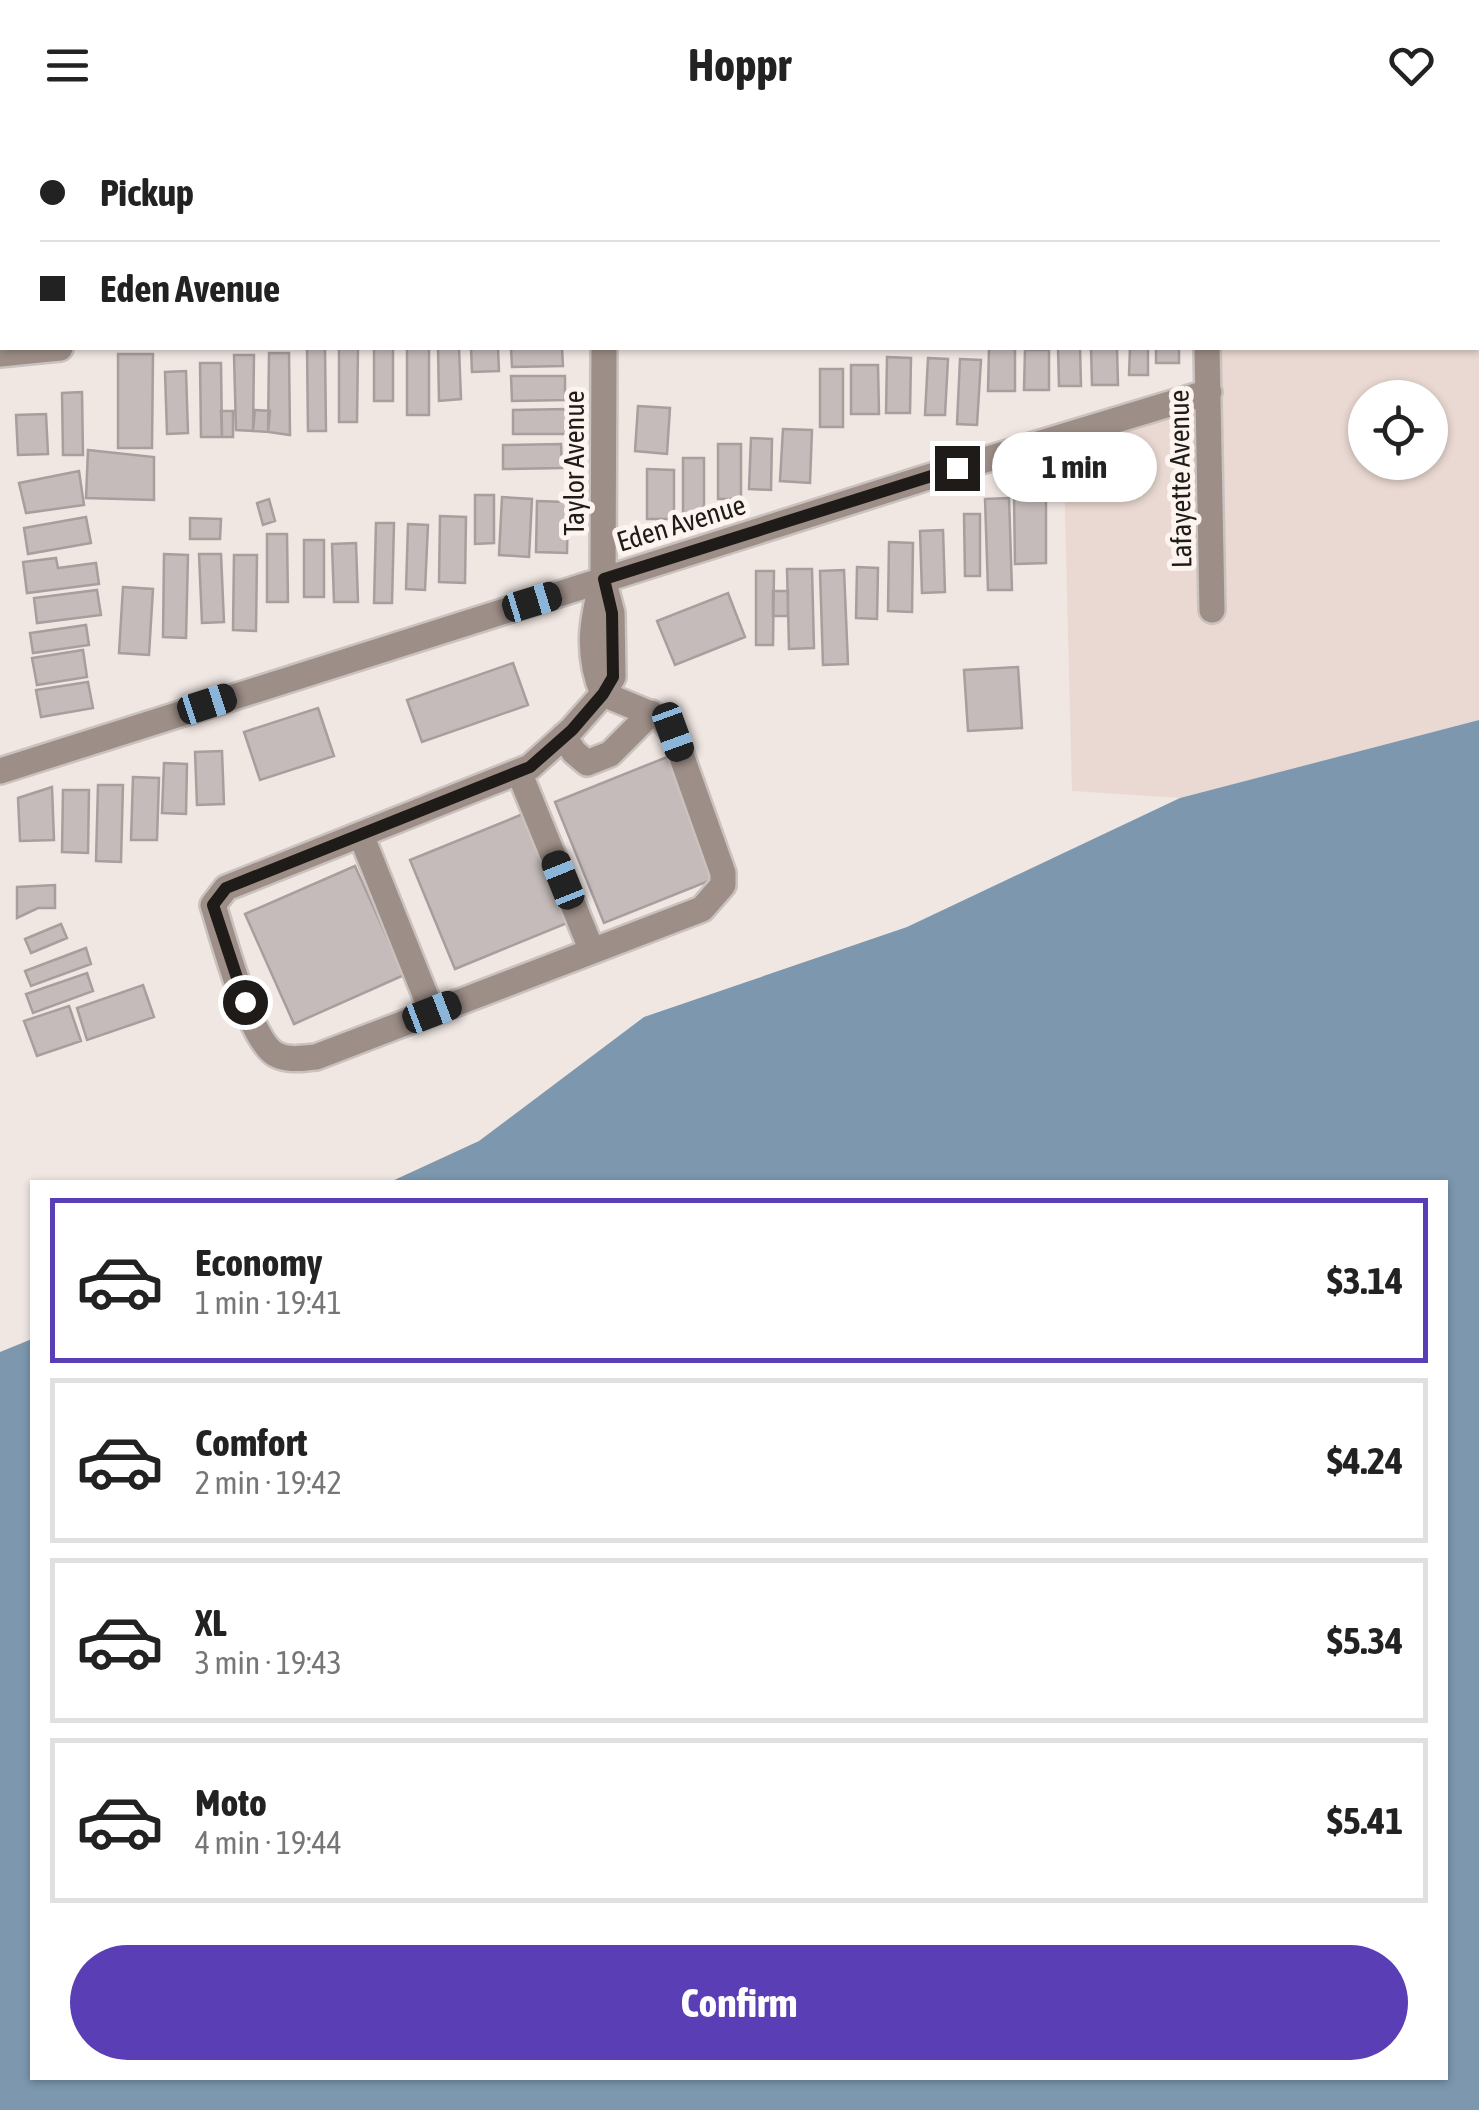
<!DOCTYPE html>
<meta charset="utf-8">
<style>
body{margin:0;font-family:"Asap Condensed",sans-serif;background:#f2f2f2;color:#222;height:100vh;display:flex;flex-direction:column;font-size:38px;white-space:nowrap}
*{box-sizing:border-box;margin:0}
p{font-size:32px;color:#767676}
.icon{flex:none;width:55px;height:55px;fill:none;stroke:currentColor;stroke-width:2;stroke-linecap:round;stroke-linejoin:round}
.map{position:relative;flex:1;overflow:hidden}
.details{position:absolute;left:30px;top:1050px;width:1418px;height:900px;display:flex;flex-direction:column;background:#fff;border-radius:0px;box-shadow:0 2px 8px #0004}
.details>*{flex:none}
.guide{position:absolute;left:0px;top:0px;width:1480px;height:220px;box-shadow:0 2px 8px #0004;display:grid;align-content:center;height:220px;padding:0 40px;background:#fff}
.controls{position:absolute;left:1348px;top:250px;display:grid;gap:20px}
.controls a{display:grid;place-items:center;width:100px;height:100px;border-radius:50%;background:#fff;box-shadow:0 2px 8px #0004;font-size:50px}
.end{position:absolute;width:45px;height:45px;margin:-22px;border:12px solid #1e1b19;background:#fff;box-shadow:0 0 0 5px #fff}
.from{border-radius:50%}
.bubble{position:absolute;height:70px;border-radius:35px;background:#fff;box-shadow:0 2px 8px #0004;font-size:32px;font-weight:700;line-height:70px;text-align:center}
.car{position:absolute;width:30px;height:60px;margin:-30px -15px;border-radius:12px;box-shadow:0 0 8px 2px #0007;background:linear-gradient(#222 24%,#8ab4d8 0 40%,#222 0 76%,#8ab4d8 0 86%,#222 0)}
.guide b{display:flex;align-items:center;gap:35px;height:95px;font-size:38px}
.guide b+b{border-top:2px solid #e0e0e0}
.guide i{width:25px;height:25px;background:#222}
ul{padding:18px 0 0;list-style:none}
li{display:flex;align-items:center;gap:30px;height:165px;margin:0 20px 15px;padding:0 20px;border:5px solid #e0e0e0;border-radius:0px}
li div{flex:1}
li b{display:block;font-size:38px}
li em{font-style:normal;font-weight:700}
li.selected{border-color:#5a3eb6}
li>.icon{width:90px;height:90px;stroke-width:1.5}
.action{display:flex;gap:20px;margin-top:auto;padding:20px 40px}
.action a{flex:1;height:115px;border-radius:60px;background:#5a3eb6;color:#fff;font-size:40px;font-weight:700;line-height:115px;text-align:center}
header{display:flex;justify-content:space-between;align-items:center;height:130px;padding:0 40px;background:#fff;font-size:45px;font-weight:700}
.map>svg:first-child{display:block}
.built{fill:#ead9d2;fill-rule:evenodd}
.water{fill:#7c97ae}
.building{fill:#c4bbba;stroke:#a79e9d;stroke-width:2.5}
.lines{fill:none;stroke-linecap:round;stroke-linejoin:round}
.minor-casing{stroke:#cac2bf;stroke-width:30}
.minor{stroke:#9d8e87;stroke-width:25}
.route{stroke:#1e1b19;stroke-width:12}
.labels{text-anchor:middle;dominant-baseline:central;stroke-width:10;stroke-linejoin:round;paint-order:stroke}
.street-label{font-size:28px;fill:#1e1b19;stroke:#fdf4f0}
</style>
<header><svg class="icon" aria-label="menu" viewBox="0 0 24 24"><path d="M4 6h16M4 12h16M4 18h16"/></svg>Hoppr<svg class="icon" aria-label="heart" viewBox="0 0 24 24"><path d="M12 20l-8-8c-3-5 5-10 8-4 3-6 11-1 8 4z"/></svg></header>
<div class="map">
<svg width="1479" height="1980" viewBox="0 0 1479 1980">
<rect width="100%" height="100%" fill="#f0e7e3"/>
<path class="built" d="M 0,0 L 1479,0 L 1479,590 L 1180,668 L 1072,661 L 1063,306 L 1209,262 L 1207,223 L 1227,218 L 1478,218 L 1478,2 L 2,2 L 0,224 ZM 1365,268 L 1430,268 L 1430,332 L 1365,332 Z"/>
<path class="water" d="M 1479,590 L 1479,1980 L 0,1980 L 0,1222 L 32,1209 L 32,1948 L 1445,1948 L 1445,1052 L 390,1052 L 479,1011 L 644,887 L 907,797 L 1180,668 Z"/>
<path class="building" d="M 307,218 L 325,218 L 326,301 L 308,301 Z
M 374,218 L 393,218 L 393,271 L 374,271 Z
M 407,218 L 429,218 L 429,285 L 407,285 Z
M 438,218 L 459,218 L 461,269 L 439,271 Z
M 471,218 L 498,218 L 499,241 L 472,242 Z
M 511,218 L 562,218 L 563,236 L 512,237 Z
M 989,218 L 1015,218 L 1015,261 L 988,261 Z
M 1058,218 L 1080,218 L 1081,256 L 1059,256 Z
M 1091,218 L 1117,218 L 1118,255 L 1092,255 Z
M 1130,218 L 1148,218 L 1148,245 L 1129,245 Z
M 1156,218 L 1179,218 L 1179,233 L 1156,233 Z
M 339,219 L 358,219 L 357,292 L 339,292 Z
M 1025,220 L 1049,220 L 1049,260 L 1024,260 Z
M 269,223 L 289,223 L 290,305 L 268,302 Z
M 118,224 L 153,224 L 152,318 L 118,318 Z
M 234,225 L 254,225 L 253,301 L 236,300 Z
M 887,227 L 911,228 L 910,283 L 886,283 Z
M 928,228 L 948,229 L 945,285 L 925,285 Z
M 960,229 L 981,230 L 977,295 L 957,294 Z
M 200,233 L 221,233 L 222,307 L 201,307 Z
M 851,235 L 878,235 L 879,284 L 851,284 Z
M 820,239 L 843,239 L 843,297 L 820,297 Z
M 186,241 L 188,303 L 167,304 L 165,242 Z
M 511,246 L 565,246 L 565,270 L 512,271 Z
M 82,262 L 83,325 L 63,325 L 62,263 Z
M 638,276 L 670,278 L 667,324 L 635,321 Z
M 567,279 L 567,304 L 513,304 L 513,280 Z
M 255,280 L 270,281 L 268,302 L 253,301 Z
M 221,281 L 233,281 L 233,307 L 222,307 Z
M 46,284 L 48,324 L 18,325 L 16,285 Z
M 783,299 L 812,300 L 810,353 L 780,351 Z
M 751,308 L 772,309 L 771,360 L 749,359 Z
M 561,314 L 562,338 L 503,339 L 503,315 Z
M 718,314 L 741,314 L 741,369 L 718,369 Z
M 88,320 L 154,327 L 154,370 L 86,368 Z
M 683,328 L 704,328 L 704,385 L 683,385 Z
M 647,339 L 674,340 L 674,389 L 647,389 Z
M 79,341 L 84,375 L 26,383 L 19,353 Z
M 475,365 L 494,365 L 494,413 L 475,414 Z
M 1014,366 L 1046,366 L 1046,433 L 1015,434 Z
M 502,367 L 532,369 L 529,427 L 499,425 Z
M 1009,368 L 1012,460 L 988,460 L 985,369 Z
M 269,369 L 275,391 L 263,395 L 257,373 Z
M 537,371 L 568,372 L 567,423 L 536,422 Z
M 964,384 L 980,384 L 980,446 L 965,446 Z
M 440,386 L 466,387 L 465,453 L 439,452 Z
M 86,387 L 91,413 L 28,424 L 24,398 Z
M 190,388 L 221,389 L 220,409 L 190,409 Z
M 376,393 L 394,393 L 392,473 L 374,473 Z
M 408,394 L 428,395 L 425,460 L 406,459 Z
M 943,400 L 945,462 L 922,463 L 920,401 Z
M 267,404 L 287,404 L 288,472 L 267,472 Z
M 304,410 L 324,410 L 324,467 L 304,467 Z
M 889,412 L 913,413 L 912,482 L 888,481 Z
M 356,413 L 358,472 L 334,472 L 332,414 Z
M 164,424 L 188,425 L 186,508 L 163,507 Z
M 199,424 L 221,424 L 224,492 L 202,493 Z
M 234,425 L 257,425 L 256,501 L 233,500 Z
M 56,428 L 58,438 L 96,433 L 99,454 L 27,463 L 23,432 Z
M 857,437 L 878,438 L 877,489 L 856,488 Z
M 787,439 L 812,439 L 814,518 L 789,519 Z
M 844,440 L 848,534 L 823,535 L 820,441 Z
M 756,441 L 774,441 L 773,515 L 756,515 Z
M 123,457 L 153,459 L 149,525 L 119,523 Z
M 97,460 L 101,485 L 37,493 L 34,468 Z
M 773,461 L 788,461 L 788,486 L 773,486 Z
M 728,463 L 745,507 L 675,535 L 657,491 Z
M 86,495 L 89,515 L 33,523 L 30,503 Z
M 83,520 L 87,547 L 37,555 L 32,528 Z
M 513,533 L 528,575 L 422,612 L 407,570 Z
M 1018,537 L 1022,598 L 968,601 L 964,540 Z
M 88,552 L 93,578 L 41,587 L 36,560 Z
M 318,578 L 334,626 L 260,650 L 244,602 Z
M 222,621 L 224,674 L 197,675 L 195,622 Z
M 667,627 L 716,748 L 604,793 L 555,672 Z
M 164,633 L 187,634 L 186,684 L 162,683 Z
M 133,647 L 159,648 L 157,710 L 131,710 Z
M 98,655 L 123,655 L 121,732 L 96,731 Z
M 52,657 L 54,710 L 20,711 L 18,668 Z
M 63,660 L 89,660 L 88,723 L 62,722 Z
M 523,684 L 567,793 L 455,839 L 410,730 Z
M 355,736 L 404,845 L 294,894 L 245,784 Z
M 55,755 L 55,778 L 38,778 L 17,788 L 17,757 Z
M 61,794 L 67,808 L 31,823 L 25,809 Z
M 86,818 L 91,834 L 31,856 L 25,841 Z
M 87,843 L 93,861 L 33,883 L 26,864 Z
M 143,855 L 154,887 L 87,910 L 77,878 Z
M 69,876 L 81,911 L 37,926 L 24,891 Z"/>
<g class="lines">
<g class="minor-casing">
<path id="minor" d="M 603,0 L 603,2
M 778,0 L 778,2
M 997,2 L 997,0
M 1206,2 L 1206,0
M 1478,110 L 1479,110
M 1207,218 L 1212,480
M 0,224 L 60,218
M 603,449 C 592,490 586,523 603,564 L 661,588 L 673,602 L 723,743 L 723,755 L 702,779 L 316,927 C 302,928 290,931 277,925 C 250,913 223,806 213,775 L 226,758 L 530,637 L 572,599 L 603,564 L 613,547 L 612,483 L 603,449 L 604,218
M 564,606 L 574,622 L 587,633 L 610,624 L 651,583
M 0,641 L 922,349 L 1209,262
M 519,642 L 592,821
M 361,705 L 432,882"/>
</g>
<use href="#minor" class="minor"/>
</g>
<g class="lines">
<path class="route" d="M 245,872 L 213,775 L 226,758 L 530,637 L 572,600 L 603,564 L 613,547 L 612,483 L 604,449 L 957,338"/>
</g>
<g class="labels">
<g class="street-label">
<text transform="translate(574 333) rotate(-90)">Taylor Avenue</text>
<text transform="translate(1180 349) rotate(-91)">Lafayette Avenue</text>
<text transform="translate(681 393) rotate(-17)">Eden Avenue</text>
</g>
</g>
</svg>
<div class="controls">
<a><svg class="icon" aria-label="locate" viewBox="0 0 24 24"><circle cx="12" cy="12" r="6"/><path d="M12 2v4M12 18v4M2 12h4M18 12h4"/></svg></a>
</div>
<i class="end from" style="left:245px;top:872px"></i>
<i class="end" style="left:957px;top:338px"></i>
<div class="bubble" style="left:992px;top:302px;width:165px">1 min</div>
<i class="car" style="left:532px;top:472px;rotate:73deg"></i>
<i class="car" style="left:207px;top:574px;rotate:72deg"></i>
<i class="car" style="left:673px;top:602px;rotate:160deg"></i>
<i class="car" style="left:563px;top:750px;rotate:338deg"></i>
<i class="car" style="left:432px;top:882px;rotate:69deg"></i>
<div class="guide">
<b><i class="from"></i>Pickup</b>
<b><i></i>Eden Avenue</b>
</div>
<section class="details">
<ul>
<li class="selected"><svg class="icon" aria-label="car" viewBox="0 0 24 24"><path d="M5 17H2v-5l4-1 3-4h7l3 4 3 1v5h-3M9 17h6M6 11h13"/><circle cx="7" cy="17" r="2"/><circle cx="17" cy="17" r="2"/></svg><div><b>Economy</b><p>1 min · 19:41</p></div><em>$3.14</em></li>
<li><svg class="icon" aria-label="car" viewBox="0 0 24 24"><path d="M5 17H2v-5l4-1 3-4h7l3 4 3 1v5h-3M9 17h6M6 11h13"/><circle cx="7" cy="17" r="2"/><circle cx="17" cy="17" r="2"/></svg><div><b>Comfort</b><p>2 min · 19:42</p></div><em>$4.24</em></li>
<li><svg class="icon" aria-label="car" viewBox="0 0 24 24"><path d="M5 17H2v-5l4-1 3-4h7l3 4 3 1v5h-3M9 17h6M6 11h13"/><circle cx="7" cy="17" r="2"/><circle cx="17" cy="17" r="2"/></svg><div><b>XL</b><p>3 min · 19:43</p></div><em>$5.34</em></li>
<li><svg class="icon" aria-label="car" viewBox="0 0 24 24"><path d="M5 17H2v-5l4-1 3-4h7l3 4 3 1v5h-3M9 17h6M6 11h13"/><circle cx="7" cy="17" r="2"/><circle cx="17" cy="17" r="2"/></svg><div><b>Moto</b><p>4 min · 19:44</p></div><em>$5.41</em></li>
</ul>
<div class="action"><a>Confirm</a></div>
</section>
</div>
